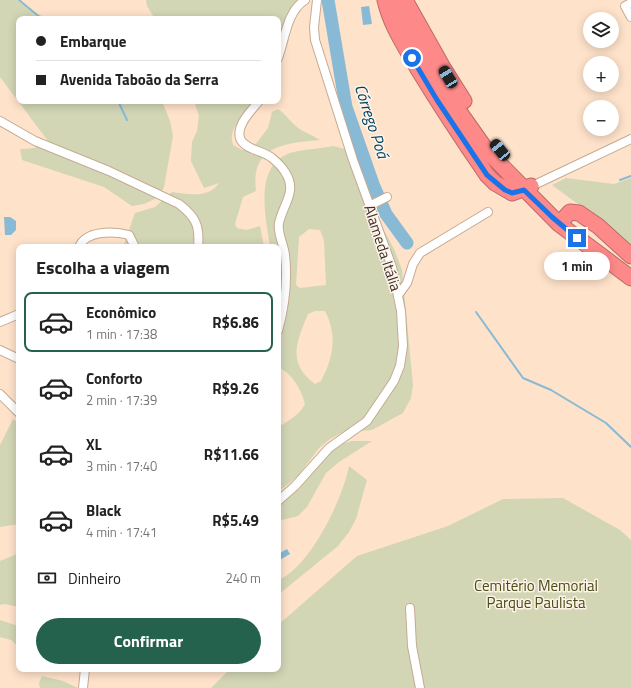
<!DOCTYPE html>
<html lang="pt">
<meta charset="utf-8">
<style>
body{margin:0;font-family:"Titillium Web",sans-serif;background:#f2f2f2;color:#222;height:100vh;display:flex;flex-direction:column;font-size:15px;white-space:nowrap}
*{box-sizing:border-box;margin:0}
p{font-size:13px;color:#767676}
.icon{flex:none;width:22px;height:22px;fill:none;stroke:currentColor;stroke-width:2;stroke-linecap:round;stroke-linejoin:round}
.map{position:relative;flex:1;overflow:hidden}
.sheet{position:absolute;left:16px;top:244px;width:265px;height:428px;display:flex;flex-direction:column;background:#fff;border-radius:8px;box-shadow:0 2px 10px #0003}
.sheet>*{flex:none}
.guide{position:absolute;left:16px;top:16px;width:265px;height:88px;border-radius:8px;box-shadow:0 2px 10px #0003;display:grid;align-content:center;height:88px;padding:0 20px;background:#fff}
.fabs{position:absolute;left:583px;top:12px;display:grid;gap:8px}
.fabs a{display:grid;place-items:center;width:36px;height:36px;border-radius:50%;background:#fff;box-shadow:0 2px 10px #0003;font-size:20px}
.end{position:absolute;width:18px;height:18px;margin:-9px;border:5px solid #1a73e8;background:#fff;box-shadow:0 0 0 2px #fff}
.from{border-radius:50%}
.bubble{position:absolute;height:28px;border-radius:14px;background:#fff;box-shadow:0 2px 10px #0003;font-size:13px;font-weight:700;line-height:28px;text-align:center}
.car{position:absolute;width:12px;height:24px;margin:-12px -6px;border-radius:5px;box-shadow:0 0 3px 1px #0007;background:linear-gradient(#222 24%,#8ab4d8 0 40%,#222 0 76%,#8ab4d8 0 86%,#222 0)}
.guide b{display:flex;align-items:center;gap:14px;height:38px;font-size:15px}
.guide b+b{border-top:1px solid #e0e0e0}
.guide i{width:10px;height:10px;background:#222}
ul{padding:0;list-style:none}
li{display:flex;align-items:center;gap:12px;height:60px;margin:0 8px 6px;padding:0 12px;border:2px solid transparent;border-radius:8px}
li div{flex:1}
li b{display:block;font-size:15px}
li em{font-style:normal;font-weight:700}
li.on{border-color:#25624e}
li>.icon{width:36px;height:36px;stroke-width:1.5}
h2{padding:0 20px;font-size:18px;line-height:48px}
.pay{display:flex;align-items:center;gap:10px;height:44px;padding:0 20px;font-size:15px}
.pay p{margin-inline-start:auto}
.cta{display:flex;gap:8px;margin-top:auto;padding:8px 20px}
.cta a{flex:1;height:46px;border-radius:24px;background:#25624e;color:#fff;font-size:16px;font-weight:700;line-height:46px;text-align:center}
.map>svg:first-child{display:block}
.green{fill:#d2d6b5;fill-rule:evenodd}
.water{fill:#88bad5}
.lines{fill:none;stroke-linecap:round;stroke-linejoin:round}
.stream{stroke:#88bad5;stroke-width:2}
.river{stroke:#88bad5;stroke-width:13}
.street-casing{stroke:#c5aa93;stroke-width:10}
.highway-casing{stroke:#ba6b67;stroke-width:17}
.street{stroke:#fff;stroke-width:8}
.highway{stroke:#fe8989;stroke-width:15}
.route{stroke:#1a73e8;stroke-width:5}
.labels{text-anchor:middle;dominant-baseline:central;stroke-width:3;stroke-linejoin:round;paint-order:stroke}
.street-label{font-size:15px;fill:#3d3229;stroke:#fef3e9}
.park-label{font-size:15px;fill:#494c15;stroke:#fef3e9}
.water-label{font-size:16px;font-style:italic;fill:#00455f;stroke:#fef3e9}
</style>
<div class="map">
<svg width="631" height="688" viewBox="0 0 631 688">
<rect width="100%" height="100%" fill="#fee2ca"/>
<path class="green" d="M 0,0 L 17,0 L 31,11 L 49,19 L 19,19 L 19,101 L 162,101 L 170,121 L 173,136 L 164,187 L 159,197 L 144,204 L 132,206 L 104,187 L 22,160 L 20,149 C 30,149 40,148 48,141 L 0,77 Z
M 146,0 L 301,0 L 290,28 L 288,43 L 278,71 L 278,19 L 155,19 L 147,6 Z
M 194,101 L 215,101 L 220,104 L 228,101 L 264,101 C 251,112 226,124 233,145 L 242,150 L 252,149 L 268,128 L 272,112 L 278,109 C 286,114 289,121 297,127 C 303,132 312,135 320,140 C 286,143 250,145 256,191 L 243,197 L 235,224 L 237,228 L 246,230 L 260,226 L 264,247 L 123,247 L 135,213 L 155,207 L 172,192 C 187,194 209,199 219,183 L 204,188 L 191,161 L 192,142 L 197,131 L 199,116 Z
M 333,146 L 345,149 L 376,215 L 395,251 L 402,270 L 413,385 L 411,398 L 403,413 L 372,430 L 341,433 L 330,439 L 319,448 L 298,476 L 278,492 L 278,424 L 282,425 C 291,419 300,414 305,404 C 301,389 292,373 278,367 L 278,348 L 285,321 L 278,278 L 278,247 L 270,247 C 266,218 253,166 290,153 C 303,149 319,149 333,146 ZM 309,229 L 320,230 L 324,240 L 326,285 L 300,288 L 296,285 L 299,237 ZM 315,311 L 325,311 C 338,336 333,358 321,381 L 315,384 C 287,364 296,342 308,314 Z
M 566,178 L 614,184 L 631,178 L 631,246 L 616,232 L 552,185 Z
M 13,419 L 19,424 L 19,524 L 0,527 L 0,445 Z
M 352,441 L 372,441 L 339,462 L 326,473 L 307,507 L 298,516 L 278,521 L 278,506 L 299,489 L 334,446 Z
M 349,466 L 367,480 L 356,519 L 349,532 L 338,546 L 278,595 L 278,580 C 310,568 343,498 349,466 Z
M 563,498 L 620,530 L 631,540 L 631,688 L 211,688 L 230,669 L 278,669 L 278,625 L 357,556 L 448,526 L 503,499 Z
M 19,549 L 19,607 L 5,604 L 0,605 L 0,561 L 15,555 Z
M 0,620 L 15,625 L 19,624 L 19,647 L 11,640 L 0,637 Z
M 42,676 L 63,681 L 78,688 L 40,688 L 39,683 Z"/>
<path class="water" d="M 369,6 L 372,24 L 363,25 L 361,7 Z
M 4,217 L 10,217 L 16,221 L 16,230 L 11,235 L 5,235 Z
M 287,549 L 290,554 L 278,561 L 278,554 Z"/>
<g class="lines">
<path class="stream" d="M 19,0 L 42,19
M 118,101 L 127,120
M 620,180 L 631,176
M 476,312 L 523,378 L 551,390 L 606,423 L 631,447"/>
<path class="river" d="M 328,0 L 346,107 L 373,184 L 386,214 L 407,243"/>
<g class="street-casing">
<path id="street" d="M 631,3 L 625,6 L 631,17
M 278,58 C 285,39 287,11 305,0
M 259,101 C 252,110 236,125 240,138 C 243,149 264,151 272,158 C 277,162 282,167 285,172 C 298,191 283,204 279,223 C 277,233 284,245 285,255 C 288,281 285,305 278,331
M 0,121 L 35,141 L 109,171 L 179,204 C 196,217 200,226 198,247
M 532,186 L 631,139
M 369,206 L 387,197
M 79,247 C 86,230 114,231 129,235 L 135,247
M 399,294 L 407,283 L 413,264 L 420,253 L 488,212
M 0,322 L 19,314
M 0,350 L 19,359
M 0,394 L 19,413
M 278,501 L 295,486 L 329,448 L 367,421 L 394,381 L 400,366 L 403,346 L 401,311 L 392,267 L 353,160 L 315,40 L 314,27 L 317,0
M 410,608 L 412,646 L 420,688
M 83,688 L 85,669"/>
</g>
<g class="highway-casing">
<path id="highway" d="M 385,0 C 391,26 405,46 418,69 C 440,105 463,140 487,175 L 495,183 L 512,193 L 531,186
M 393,0 L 439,83 L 487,151 L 559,224 L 631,278
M 405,0 L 442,66 L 464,101
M 559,224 L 570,212 L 579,213 L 598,226 L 631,256"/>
</g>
<use href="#street" class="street"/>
<use href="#highway" class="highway"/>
</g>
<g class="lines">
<path class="route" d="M 412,58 L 437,100 L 487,175 L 505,190 L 512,193 L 524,190 L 552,217 L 577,238"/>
</g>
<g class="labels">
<g class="street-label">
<text transform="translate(383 248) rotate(72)">Alameda Itália</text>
</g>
<g class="park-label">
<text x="536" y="585">Cemitério Memorial<tspan x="536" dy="17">Parque Paulista</tspan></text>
</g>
<g class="water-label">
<text transform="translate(372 121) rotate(72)">Córrego Poá</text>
</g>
</g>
</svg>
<div class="fabs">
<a><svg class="icon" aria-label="layers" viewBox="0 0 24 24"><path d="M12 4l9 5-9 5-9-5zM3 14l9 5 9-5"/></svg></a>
<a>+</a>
<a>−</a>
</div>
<i class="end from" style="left:412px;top:58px"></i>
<i class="end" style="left:577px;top:238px"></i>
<div class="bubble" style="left:544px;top:252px;width:66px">1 min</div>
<i class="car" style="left:448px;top:77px;rotate:329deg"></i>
<i class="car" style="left:500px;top:150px;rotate:321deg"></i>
<div class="guide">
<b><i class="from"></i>Embarque</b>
<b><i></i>Avenida Taboão da Serra</b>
</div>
<section class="sheet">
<h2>Escolha a viagem</h2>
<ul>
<li class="on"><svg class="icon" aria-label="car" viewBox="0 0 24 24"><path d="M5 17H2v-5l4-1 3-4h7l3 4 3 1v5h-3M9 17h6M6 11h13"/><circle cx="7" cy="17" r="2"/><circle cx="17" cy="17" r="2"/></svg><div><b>Econômico</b><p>1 min · 17:38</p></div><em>R$6.86</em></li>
<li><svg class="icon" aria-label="car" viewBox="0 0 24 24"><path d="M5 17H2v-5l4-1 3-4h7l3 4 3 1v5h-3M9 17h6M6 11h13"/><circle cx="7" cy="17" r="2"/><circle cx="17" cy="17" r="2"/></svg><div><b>Conforto</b><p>2 min · 17:39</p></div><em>R$9.26</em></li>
<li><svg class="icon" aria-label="car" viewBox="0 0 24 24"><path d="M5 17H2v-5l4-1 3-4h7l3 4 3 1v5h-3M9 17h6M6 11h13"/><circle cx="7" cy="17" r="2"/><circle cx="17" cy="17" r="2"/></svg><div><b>XL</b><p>3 min · 17:40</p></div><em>R$11.66</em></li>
<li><svg class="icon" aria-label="car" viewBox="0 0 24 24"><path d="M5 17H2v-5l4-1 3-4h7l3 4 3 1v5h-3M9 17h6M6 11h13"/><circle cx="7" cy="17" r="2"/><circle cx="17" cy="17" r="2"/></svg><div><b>Black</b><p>4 min · 17:41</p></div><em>R$5.49</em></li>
</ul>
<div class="pay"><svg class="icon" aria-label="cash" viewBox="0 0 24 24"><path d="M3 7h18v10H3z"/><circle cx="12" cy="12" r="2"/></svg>Dinheiro<p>240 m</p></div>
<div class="cta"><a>Confirmar</a></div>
</section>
</div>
